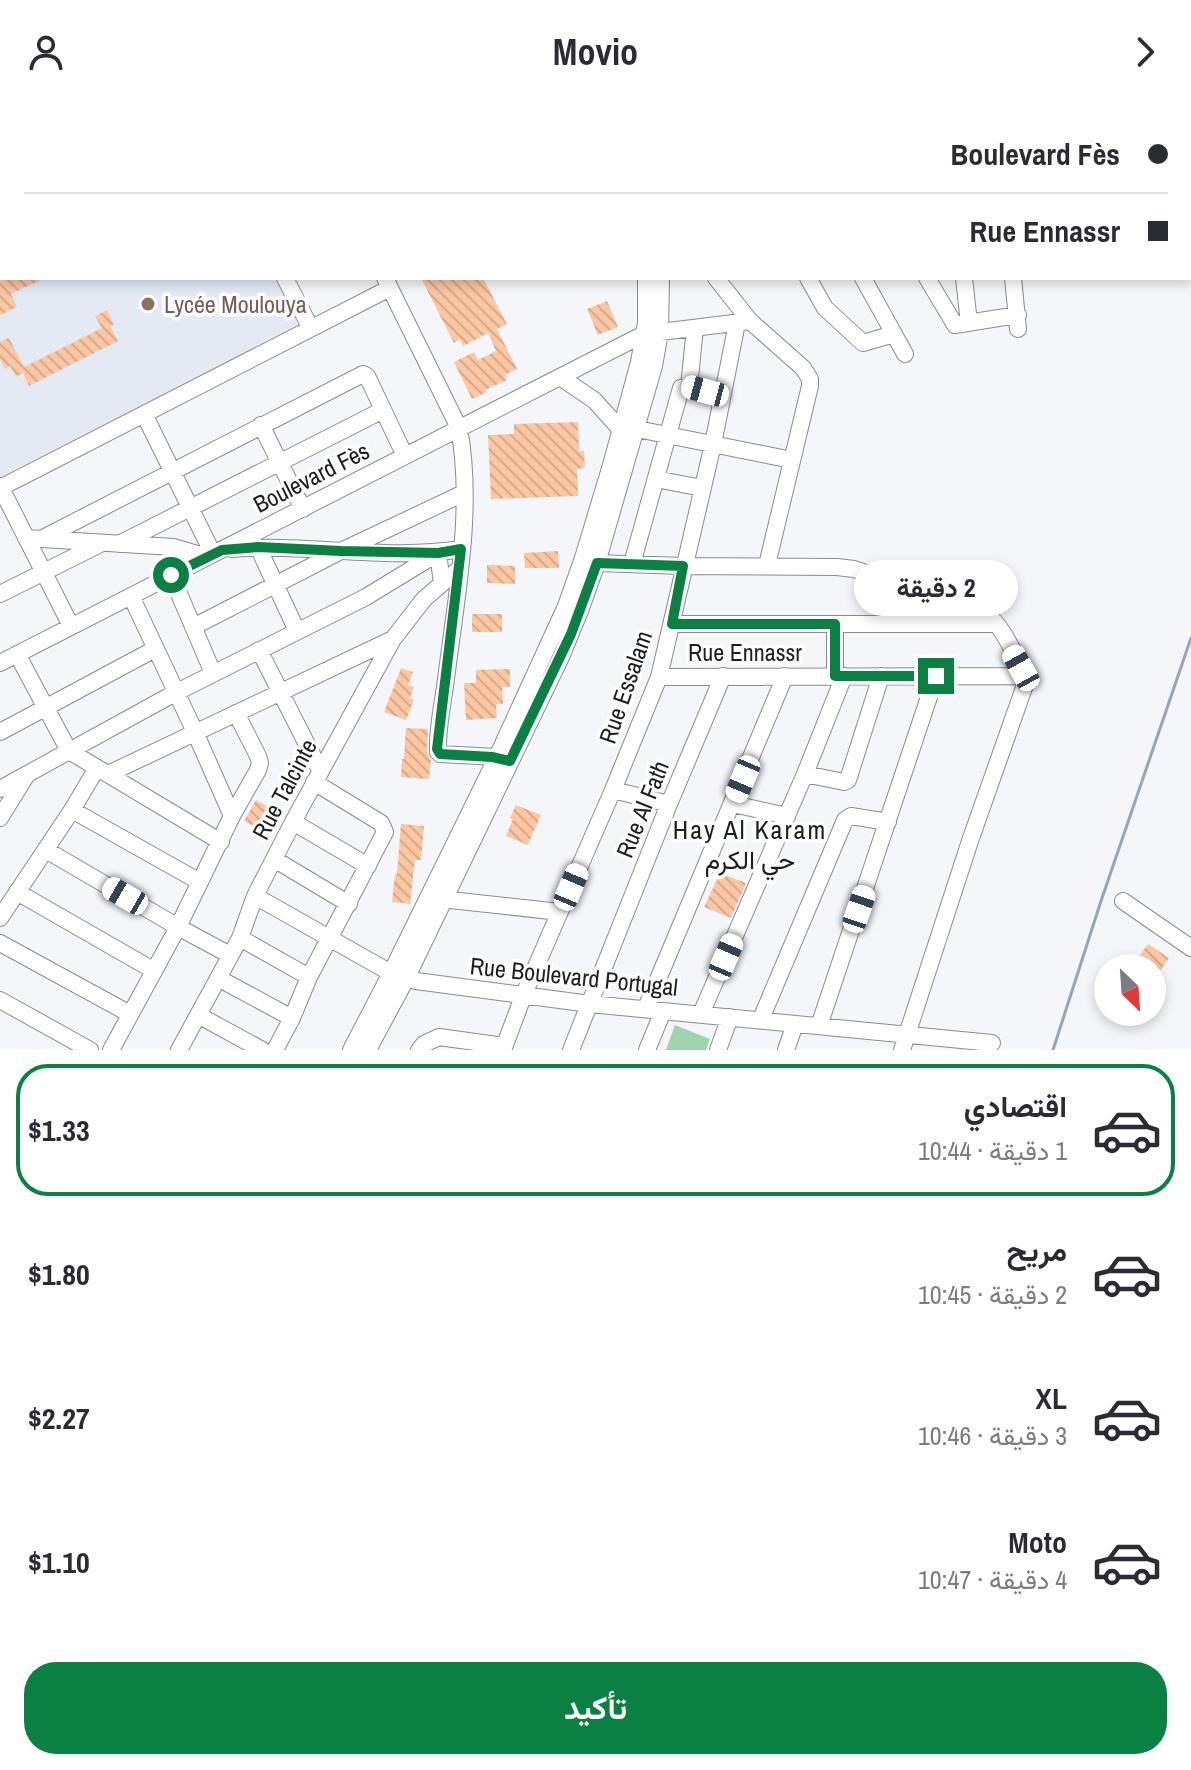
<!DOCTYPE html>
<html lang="ar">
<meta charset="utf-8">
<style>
body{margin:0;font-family:"Archivo Narrow",Vazirmatn,sans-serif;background:#f7f7f7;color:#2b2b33;direction:rtl;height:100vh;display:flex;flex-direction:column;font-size:30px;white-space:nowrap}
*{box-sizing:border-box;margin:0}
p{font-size:26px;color:#7c7c81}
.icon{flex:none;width:44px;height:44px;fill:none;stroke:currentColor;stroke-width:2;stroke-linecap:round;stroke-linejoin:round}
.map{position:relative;height:946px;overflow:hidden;direction:ltr}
.sheet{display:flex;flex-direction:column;background:#fff;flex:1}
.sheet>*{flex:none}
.banner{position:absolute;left:0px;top:0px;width:1192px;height:176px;box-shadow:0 4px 12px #0003;direction:rtl;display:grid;align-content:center;height:176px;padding:0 24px;background:#fff}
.needle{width:52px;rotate:155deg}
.tools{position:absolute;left:1094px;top:850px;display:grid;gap:16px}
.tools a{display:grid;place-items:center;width:72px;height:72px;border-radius:50%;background:#fff;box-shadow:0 4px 12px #0003;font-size:40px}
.end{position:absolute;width:36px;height:36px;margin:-18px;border:10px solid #0b8043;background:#fff;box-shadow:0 0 0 4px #fff}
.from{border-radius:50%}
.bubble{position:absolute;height:56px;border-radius:28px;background:#fff;box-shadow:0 4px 12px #0003;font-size:26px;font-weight:700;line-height:56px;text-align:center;direction:rtl}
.car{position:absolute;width:24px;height:48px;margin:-24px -12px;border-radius:10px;box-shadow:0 0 6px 2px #0007;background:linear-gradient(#fff 24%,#345 0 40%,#fff 0 76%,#345 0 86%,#fff 0)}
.banner b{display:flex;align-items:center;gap:28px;height:76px;font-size:30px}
.banner b+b{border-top:2px solid #e1e1e2}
.banner i{width:20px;height:20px;background:#2b2b33}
ul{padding:14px 0 0;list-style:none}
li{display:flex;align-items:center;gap:24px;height:132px;margin:0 16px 12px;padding:0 8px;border:4px solid transparent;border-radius:32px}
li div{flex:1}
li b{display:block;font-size:30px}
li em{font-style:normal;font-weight:700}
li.active{border-color:#0b8043}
li>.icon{width:72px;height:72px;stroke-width:1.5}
.button{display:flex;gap:16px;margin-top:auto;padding:16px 24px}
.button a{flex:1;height:92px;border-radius:32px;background:#0b8043;color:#fff;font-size:32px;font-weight:700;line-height:92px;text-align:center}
header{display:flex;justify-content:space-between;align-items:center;height:104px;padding:0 24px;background:#fff;font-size:36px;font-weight:700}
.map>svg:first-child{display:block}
.built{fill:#e3eaf4}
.grass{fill:#9fd5ae}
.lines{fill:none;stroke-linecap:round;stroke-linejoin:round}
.stream{stroke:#95a6b6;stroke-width:3}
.building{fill:url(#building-back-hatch)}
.minor-casing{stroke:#898b8f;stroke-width:18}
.minor{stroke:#fff;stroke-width:16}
.route{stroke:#0b8043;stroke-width:10}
.education-dot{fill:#8d6e63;stroke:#fff;stroke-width:3}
.labels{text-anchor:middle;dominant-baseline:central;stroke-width:7;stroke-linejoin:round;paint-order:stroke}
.education-label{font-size:24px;fill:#785e54;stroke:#fff;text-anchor:start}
.street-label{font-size:24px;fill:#1d1e1f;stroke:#fff}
.neighbourhood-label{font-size:26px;letter-spacing:2px;fill:#1d1e1f;stroke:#fff}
</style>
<header><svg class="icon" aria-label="forward" viewBox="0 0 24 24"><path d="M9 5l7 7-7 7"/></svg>Movio<svg class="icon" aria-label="person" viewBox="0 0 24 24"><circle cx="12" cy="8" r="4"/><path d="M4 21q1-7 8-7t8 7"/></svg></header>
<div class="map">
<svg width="1191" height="946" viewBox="0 0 1191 946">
<defs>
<pattern id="building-back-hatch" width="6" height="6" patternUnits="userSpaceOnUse" patternTransform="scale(2)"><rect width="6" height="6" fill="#fbc6a2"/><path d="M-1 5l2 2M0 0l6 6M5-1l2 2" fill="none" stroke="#d7aa8b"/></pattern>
</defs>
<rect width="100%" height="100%" fill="#f4f6fa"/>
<path class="built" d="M 0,0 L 193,0 L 194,2 L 2,2 L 2,174 L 282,174 L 309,226 L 0,383 Z"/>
<path class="grass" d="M 675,921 L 710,935 L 706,946 L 666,946 Z"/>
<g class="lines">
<path class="stream" d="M 1053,946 L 1101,797 L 1191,534"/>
</g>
<path class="building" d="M 0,174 L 45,174 L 11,190 L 17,203 L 0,211 Z
M 421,174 L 483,174 L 507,220 L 497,225 L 517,265 L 505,271 L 507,276 L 485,286 L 487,288 L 472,295 L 454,258 L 474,248 L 478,256 L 496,247 L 488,229 L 463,242 L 460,235 L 454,239 Z
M 607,197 L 618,223 L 598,231 L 587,205 Z
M 107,206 L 114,220 L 110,222 L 118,237 L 29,282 L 23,269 L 16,273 L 10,262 L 5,265 L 0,255 L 0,238 L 9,234 L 24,263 L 102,224 L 95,212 Z
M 578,318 L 579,347 L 584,347 L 585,364 L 577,365 L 578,392 L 491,395 L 488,331 L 514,330 L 514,320 Z
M 558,447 L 559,464 L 525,464 L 524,449 Z
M 487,461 L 515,462 L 515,480 L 487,479 Z
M 472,510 L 502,510 L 502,528 L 472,528 Z
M 401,564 L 413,568 L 408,581 L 414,583 L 410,594 L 414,596 L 406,616 L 384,608 Z
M 510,565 L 510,583 L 502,583 L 503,600 L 496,600 L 497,614 L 466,616 L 464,579 L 476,579 L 476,566 Z
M 406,624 L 428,625 L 427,648 L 431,656 L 429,675 L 401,673 L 402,655 L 404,655 Z
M 256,696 L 277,708 L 265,729 L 244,717 Z
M 516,701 L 541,711 L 528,741 L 506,732 L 513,715 L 510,714 Z
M 401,720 L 424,722 L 421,756 L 415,756 L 410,800 L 392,798 L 395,770 L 397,770 Z
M 720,769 L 746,779 L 731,814 L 704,803 Z
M 1148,840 L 1169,854 L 1152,879 L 1152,864 L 1131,864 Z"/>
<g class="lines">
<g class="minor-casing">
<path id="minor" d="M 196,0 L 197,2
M 296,0 L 297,2
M 376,0 L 377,2
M 426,0 L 427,2
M 140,2 L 144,0
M 511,2 L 515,0
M 601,2 L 607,0
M 649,2 L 649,0
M 665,2 L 665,0
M 915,2 L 927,0
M 0,72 L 2,71
M 285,174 L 310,223
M 385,174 L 459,324 C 474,405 456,494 446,575 C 443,599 437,624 438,648 L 440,650 L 497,653 L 505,656
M 716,174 L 750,217
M 808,174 L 825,204 L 863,239 L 894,230
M 863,174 L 905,250
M 927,174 L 955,221 L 1018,211
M 964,174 L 969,219
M 1013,174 L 1018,225
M 560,273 L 594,296 L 621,326
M 689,283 L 695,224
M 144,310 L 213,450
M 261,321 L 303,405
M 637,325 L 792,356
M 656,375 L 702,384
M 0,382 L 71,522
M 0,384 L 390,184
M 26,434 L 173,443 L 207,453
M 43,434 L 363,270 L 367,272 L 405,352
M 119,440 L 383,306
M 258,443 L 297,527
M 231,445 C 308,439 385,457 461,445
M 597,459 L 683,462 L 837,463 L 854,465 L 974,504 C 982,508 989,512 995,518 C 1006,531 1024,565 1025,581 L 970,737 L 902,946
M 632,460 L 681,284 L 689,283 L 722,291
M 171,471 L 213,569
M 0,490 L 100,440
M 131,492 L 195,628 L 232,712
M 672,520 L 996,520
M 835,520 L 835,572
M 193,523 L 341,447 L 464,389
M 259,546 L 320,666
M 17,550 L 69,647 L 221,738
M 0,559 L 644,230 L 750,217 L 803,264 L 810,275 L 810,282 L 767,461
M 659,573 L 1024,572
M 0,628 L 155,545
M 108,670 L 393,535
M 805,670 L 844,678 L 848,676 L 881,572
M 0,685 L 175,589 L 366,493 L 438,449 L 442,479
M 613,686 L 669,700
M 733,700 L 787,712
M 72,706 L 200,778
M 0,714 L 26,672
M 293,718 L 368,762
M 46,746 L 178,823 L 230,851
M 274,755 L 349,800
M 17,788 L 153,866
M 435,791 L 450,796 L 560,808
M 255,792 L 391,869 L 416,877 L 590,900 L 992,939
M 1123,797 L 1191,844
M 0,814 L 72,706 L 97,664
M 240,834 L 309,873
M 0,839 L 130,910
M 218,874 L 292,914
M 0,896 L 90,946
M 646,904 L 785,572
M 701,910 L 805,670 L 844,572
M 198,911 L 262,946
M 761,915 L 845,716 L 851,712 L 888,718
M 819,922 L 936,572
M 111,946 L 178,823 L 232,712 L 258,666 L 260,659 L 258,652 L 236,609
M 179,946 L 240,834 L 255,792 L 293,718 L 393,535 L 424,495 L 459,465
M 275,946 L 292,914 L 309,873 L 385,728 L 381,719 L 314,678
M 351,946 L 391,869 L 497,653 L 566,502 L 583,454 L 611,361 L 639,258 L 646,219 L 646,174
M 368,946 L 406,875 L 561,553 L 580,507 L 597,459 L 654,262 L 660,228 L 661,174
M 419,946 L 424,940 L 439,933 L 504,942
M 503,946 L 524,890 L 613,686 L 659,573 L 713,340 L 737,219
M 571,946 L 669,700 L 723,572
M 647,946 L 663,907
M 718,946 L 730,913
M 786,946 L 795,920"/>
</g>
<use href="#minor" class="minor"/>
</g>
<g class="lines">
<path class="route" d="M 171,471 L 222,446 L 258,443 L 341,447 L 438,449 L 461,445 L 437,645 L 440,650 L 492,653 L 510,657 L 571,530 L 597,459 L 683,462 L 672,520 L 835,520 L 835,572 L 936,572"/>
</g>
<circle class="education-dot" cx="148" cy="200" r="8"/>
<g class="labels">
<g class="education-label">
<text x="164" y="200">Lycée Moulouya</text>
</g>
<g class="street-label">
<text transform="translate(311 373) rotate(-27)">Boulevard Fès</text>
<text x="745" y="548">Rue Ennassr</text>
<text transform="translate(625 583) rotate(-71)">Rue Essalam</text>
<text transform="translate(284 685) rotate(-62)">Rue Talcinte</text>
<text transform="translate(642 705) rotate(-68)">Rue Al Fath</text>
<text transform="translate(574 872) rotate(6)">Rue Boulevard Portugal</text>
</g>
<g class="neighbourhood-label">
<text x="750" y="725">Hay Al Karam<tspan x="750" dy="30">حي الكرم</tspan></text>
</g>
</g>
</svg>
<div class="tools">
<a><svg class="needle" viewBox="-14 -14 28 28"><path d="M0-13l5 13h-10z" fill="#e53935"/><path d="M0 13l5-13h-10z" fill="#7c7c81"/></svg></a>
</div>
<i class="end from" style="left:171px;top:471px"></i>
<i class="end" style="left:936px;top:572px"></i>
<div class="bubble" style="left:854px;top:456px;width:164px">2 دقيقة</div>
<i class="car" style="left:705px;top:287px;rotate:285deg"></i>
<i class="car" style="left:1021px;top:564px;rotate:331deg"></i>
<i class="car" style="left:743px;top:675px;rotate:203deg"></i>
<i class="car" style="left:571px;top:783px;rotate:23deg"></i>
<i class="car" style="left:125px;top:792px;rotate:300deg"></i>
<i class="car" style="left:859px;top:805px;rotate:19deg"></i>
<i class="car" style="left:726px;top:853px;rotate:23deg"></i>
<div class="banner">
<b><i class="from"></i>Boulevard Fès</b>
<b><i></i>Rue Ennassr</b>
</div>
</div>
<section class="sheet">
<ul>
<li class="active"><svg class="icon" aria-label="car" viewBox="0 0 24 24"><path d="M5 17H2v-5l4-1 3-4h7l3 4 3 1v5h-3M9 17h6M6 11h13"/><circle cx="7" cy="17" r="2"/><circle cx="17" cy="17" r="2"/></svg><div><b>اقتصادي</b><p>1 دقيقة · 10:44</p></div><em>$1.33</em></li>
<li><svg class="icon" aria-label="car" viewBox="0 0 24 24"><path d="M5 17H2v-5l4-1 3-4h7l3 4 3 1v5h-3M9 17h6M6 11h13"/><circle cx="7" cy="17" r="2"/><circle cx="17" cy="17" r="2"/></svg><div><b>مريح</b><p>2 دقيقة · 10:45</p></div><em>$1.80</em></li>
<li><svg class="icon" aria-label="car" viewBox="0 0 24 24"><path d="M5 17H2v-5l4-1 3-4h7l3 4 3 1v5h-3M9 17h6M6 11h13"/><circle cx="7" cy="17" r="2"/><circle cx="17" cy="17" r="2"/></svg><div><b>XL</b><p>3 دقيقة · 10:46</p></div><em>$2.27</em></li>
<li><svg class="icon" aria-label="car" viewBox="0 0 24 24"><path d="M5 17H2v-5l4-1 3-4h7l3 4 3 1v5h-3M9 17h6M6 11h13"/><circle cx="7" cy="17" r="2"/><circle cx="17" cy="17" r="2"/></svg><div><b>Moto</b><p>4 دقيقة · 10:47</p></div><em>$1.10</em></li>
</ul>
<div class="button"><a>تأكيد</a></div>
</section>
